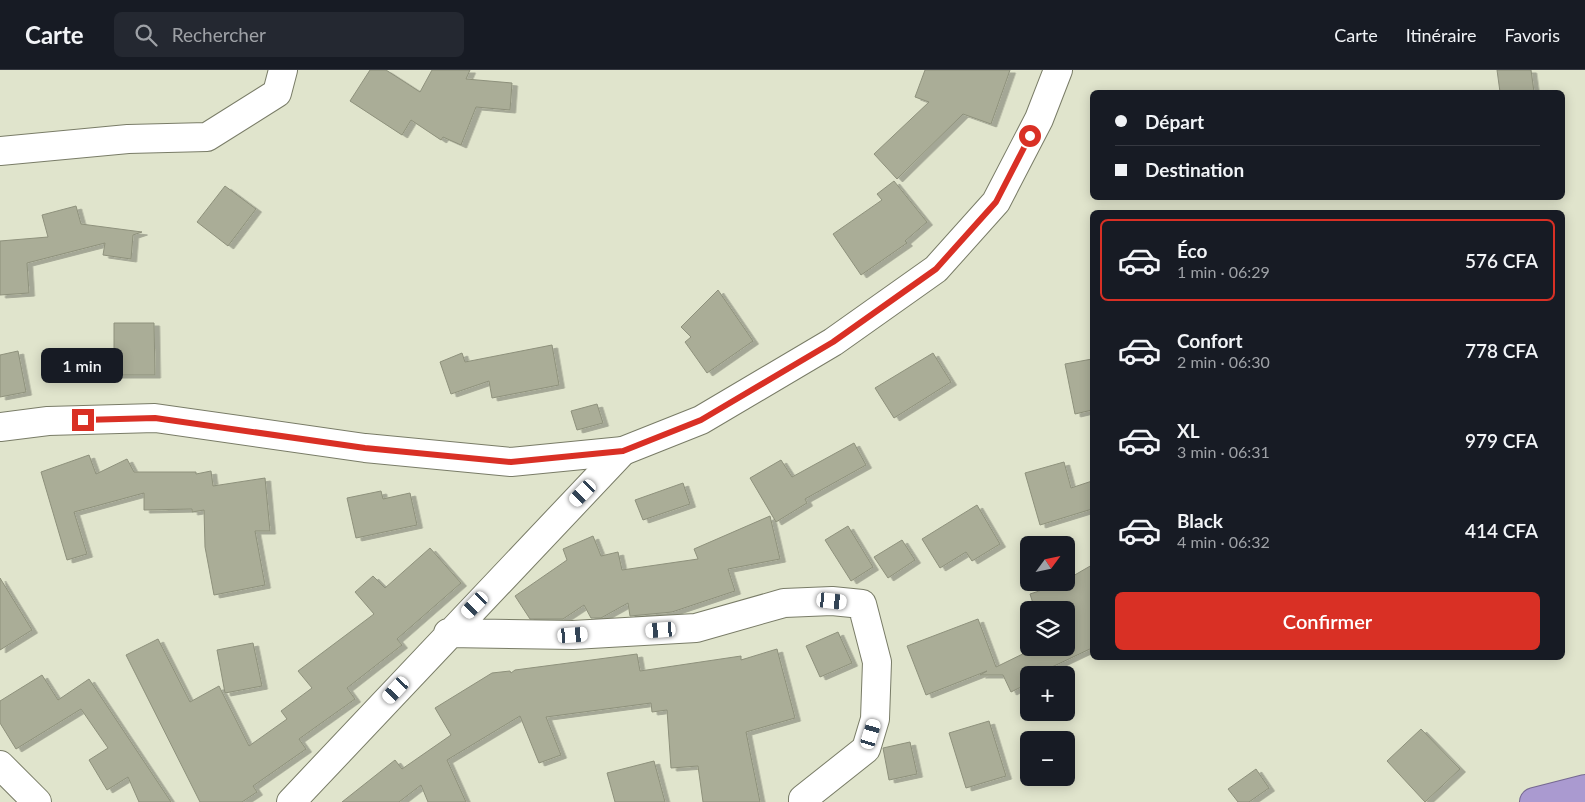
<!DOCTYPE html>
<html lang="fr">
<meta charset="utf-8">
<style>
body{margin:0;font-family:Lato,sans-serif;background:#242831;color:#f1f3f6;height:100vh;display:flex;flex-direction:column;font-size:19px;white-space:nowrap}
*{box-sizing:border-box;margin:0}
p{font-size:16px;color:#9ea1a6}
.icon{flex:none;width:28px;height:28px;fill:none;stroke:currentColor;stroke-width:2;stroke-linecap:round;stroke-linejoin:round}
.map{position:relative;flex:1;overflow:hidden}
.drawer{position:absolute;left:1090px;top:140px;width:475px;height:450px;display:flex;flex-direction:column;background:#171b24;border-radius:8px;box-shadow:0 2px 12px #0003}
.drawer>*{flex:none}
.guide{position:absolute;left:1090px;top:20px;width:475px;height:110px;border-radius:8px;box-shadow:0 2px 12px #0003;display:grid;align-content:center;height:110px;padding:0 25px;background:#171b24}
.needle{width:32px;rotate:57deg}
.tools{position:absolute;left:1020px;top:466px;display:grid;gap:10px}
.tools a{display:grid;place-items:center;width:55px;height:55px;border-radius:8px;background:#171b24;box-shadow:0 2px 12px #0003;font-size:25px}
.end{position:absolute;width:22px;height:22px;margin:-11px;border:6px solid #d93025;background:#fff;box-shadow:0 0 0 2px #fff}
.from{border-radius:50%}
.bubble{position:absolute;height:35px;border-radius:8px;background:#171b24;box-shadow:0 2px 12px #0003;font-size:16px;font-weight:600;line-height:35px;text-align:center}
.car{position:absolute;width:15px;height:30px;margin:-15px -8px;border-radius:6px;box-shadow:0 0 4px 1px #0007;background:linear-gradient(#fff 24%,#345 0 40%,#fff 0 76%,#345 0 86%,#fff 0)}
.guide b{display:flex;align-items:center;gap:18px;height:48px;font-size:19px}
.guide b+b{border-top:1px solid #363941}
.guide i{width:12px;height:12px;background:#f1f3f6}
ul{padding:9px 0 0;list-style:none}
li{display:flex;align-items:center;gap:15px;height:82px;margin:0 10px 8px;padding:0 15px;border:2px solid transparent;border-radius:8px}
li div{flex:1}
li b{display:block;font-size:19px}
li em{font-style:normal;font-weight:600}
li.current{border-color:#d93025}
li>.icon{width:45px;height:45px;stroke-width:1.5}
.cta{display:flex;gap:10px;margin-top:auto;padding:10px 25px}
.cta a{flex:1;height:58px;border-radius:8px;background:#d93025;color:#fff;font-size:20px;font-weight:600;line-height:58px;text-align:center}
header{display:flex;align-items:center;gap:30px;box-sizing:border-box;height:70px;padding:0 25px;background:#171b24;border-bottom:1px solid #363941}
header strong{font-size:24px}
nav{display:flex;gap:28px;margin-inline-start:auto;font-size:18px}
.search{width:350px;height:45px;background:#242831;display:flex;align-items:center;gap:12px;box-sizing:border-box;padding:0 18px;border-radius:8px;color:#9ea1a6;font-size:19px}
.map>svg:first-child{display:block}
.building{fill:#aaad97;stroke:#8e917c;filter:url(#shadow)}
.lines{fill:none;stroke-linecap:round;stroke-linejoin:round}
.minor-casing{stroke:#797c67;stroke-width:30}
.secondary-casing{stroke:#797c67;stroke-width:30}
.trunk-casing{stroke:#756891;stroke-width:30}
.minor{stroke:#fff;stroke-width:28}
.secondary{stroke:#fff;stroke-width:28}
.trunk{stroke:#aa9ad0;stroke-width:28}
.route{stroke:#d93025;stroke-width:6}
</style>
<header>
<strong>Carte</strong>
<div class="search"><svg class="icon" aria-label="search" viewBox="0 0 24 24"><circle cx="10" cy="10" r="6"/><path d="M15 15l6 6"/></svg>Rechercher</div>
<nav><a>Carte</a><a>Itinéraire</a><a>Favoris</a></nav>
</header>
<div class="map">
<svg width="1585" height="732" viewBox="0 0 1585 732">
<defs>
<filter id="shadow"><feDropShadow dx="5.5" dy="3" stdDeviation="0" flood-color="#0004"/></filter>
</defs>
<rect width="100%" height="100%" fill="#e0e4cc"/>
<path class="building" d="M 370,0 L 386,0 L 420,22 L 432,0 L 470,0 L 466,9 L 512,13 L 510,40 L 476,37 L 461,75 L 443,67 L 441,70 L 411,50 L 402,65 L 350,31 Z
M 925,0 L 1010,0 L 991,54 L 963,44 L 897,109 L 874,84 L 929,32 L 915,27 Z
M 1497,0 L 1531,0 L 1534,22 L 1500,22 Z
M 894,111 L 927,152 L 905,171 L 907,173 L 861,205 L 833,164 L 882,130 L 877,124 Z
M 225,116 L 256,139 L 228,176 L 197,152 Z
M 76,136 L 81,154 L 142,162 L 133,165 L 131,189 L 103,185 L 105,173 L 27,193 L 29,223 L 0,225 L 0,171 L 48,167 L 42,145 Z
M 718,220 L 753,271 L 707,303 L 685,272 L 691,267 L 681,257 Z
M 114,253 L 154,253 L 155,305 L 114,305 Z
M 552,275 L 559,315 L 492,328 L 489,311 L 451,324 L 440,292 L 462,283 L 465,292 Z
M 18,281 L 26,322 L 0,327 L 0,285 Z
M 933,283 L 951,312 L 894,348 L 875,318 Z
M 1092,289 L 1092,340 L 1075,344 L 1065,294 Z
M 597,334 L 603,353 L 577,360 L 571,341 Z
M 854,373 L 866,395 L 805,429 L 807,433 L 776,452 L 750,408 L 781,390 L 792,407 Z
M 89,385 L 96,404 L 127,389 L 134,402 L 196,402 L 196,404 L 211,401 L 213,416 L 265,408 L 270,461 L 255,461 L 265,515 L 214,525 L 205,477 L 204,440 L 192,442 L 192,439 L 144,440 L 144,423 L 74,442 L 87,484 L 67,490 L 41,402 Z
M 1064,392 L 1071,418 L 1092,411 L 1092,439 L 1040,455 L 1025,403 Z
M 683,413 L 690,434 L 643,450 L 635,430 Z
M 381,421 L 383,429 L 410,423 L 417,455 L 356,468 L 347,428 Z
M 977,435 L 1000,474 L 972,491 L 966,482 L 940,498 L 922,469 Z
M 770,446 L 780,489 L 728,499 L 735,521 L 672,542 L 630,546 L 628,533 L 601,548 L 591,548 L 584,535 L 563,549 L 530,549 L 515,526 L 567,490 L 563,479 L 593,466 L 601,486 L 618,482 L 622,500 L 698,489 L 694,479 Z
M 848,456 L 873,497 L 851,511 L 825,470 Z
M 902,470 L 915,490 L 888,508 L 874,487 Z
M 430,478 L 461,513 L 397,569 L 402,575 L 347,618 L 355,629 L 299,669 L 306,679 L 253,716 L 257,722 L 242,732 L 200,732 L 126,585 L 158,569 L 190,632 L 219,616 L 249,676 L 287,649 L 281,641 L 312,618 L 298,601 L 374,544 L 355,522 L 373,506 L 385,518 Z
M 1092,495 L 1092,578 L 1035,605 L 1029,605 L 1029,613 L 1011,622 L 1003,605 L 980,605 L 987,601 L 926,625 L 907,576 L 978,549 L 996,597 L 1035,578 L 1066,578 L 1066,540 L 1035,540 L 1030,524 L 1066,512 L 1066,510 Z
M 0,508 L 32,560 L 0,580 Z
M 838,562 L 852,593 L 820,607 L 806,576 Z
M 253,573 L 262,616 L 225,623 L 217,580 Z
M 777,579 L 795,648 L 746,662 L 760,732 L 703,732 L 698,696 L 671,698 L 667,640 L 652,642 L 651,633 L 546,647 L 561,685 L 539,693 L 520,646 L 447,690 L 466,732 L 428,732 L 421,715 L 399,732 L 342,732 L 395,690 L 402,699 L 451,665 L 435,638 L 492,603 L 510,601 L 511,603 L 515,600 L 637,584 L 640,601 L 741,586 L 741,590 Z
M 42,605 L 58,630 L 89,609 L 171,732 L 139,732 L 128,707 L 107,720 L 89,690 L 108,678 L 81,639 L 16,679 L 0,653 L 0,631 Z
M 989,651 L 1006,706 L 966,718 L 949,663 Z
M 1421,659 L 1460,699 L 1425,732 L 1387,691 Z
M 910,672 L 917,704 L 889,710 L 883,678 Z
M 654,691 L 665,732 L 615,732 L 607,703 Z
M 1256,699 L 1269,718 L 1249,732 L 1238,732 L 1228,719 Z"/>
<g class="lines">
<g class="minor-casing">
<path id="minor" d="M 0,81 L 128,69 L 207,67 L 277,23 L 283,0
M 448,563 L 573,565 L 696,558 L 784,533 L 832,531 L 862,534 L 877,592 L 875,649 L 866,679 L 803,729 L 803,732
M 0,695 L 37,732
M 291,732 L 623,381"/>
</g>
<g class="secondary-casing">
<path id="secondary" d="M 0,357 L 48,351 L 155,348 L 365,378 L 511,392 L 623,381 L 701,350 L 833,272 L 936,199 L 996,132 L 1039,49 L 1058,0"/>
</g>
<g class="trunk-casing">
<path id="trunk" d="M 1534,732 L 1585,719"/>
</g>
<use href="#minor" class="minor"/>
<use href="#secondary" class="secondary"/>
<use href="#trunk" class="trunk"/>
</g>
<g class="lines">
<path class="route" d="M 83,350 L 155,348 L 365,378 L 511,392 L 623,381 L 701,350 L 833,272 L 936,199 L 996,132 L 1030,66"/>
</g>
</svg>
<div class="tools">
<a><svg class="needle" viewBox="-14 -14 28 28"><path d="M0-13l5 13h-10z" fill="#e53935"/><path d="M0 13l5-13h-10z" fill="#9ea1a6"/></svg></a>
<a><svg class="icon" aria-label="layers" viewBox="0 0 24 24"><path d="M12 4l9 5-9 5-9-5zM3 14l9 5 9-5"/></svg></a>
<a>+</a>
<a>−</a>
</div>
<i class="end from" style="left:1030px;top:66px"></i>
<i class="end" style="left:83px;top:350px"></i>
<div class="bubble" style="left:41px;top:278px;width:82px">1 min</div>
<i class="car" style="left:583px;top:423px;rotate:224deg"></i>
<i class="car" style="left:832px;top:531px;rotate:96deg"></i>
<i class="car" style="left:475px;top:535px;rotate:224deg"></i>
<i class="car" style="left:661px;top:560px;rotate:266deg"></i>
<i class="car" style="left:573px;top:565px;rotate:86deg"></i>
<i class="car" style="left:396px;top:620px;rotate:223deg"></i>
<i class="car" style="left:871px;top:664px;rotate:17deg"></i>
<div class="guide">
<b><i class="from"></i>Départ</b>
<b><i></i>Destination</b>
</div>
<section class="drawer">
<ul>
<li class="current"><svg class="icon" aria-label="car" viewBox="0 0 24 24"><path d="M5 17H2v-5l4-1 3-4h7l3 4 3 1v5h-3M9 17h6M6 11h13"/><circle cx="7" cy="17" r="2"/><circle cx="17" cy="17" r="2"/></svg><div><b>Éco</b><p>1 min · 06:29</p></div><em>576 CFA</em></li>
<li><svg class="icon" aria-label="car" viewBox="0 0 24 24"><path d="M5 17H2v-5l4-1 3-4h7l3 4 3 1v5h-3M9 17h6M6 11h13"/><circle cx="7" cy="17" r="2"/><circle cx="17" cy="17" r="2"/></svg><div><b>Confort</b><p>2 min · 06:30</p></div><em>778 CFA</em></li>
<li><svg class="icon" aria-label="car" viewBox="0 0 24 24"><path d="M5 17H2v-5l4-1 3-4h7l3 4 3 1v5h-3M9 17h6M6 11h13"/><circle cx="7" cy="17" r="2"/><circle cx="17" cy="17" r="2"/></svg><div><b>XL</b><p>3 min · 06:31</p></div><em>979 CFA</em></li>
<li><svg class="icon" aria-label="car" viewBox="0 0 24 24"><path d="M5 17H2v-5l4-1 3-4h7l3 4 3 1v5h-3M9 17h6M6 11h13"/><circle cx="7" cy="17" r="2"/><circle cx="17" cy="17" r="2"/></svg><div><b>Black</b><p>4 min · 06:32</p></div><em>414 CFA</em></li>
</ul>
<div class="cta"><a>Confirmer</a></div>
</section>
</div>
